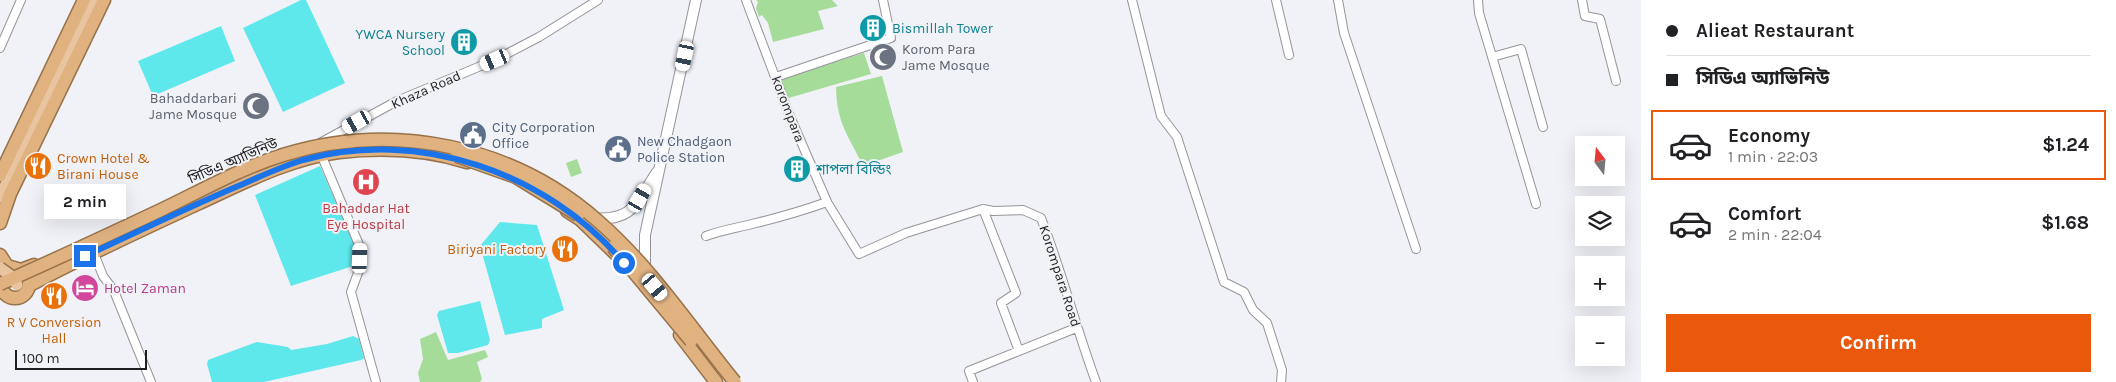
<!DOCTYPE html>
<meta charset="utf-8">
<style>
body{margin:0;font-family:Karla,"Noto Sans Bengali",sans-serif;background:#f2f2f2;color:#202124;height:100vh;display:flex;flex-direction:column;font-size:19px;white-space:nowrap}
*{box-sizing:border-box;margin:0}
p{font-size:16px;color:#757577}
.icon{flex:none;width:28px;height:28px;fill:none;stroke:currentColor;stroke-width:2;stroke-linecap:round;stroke-linejoin:round}
.map{position:relative;flex:1;overflow:hidden}
.panel{display:flex;flex-direction:column;background:#fff;width:475px}
.panel>*{flex:none}
.hud{display:grid;align-content:center;height:110px;padding:0 25px;background:#fff}
.needle{width:32px;rotate:344deg}
.controls{position:absolute;left:1575px;top:136px;display:grid;gap:10px}
.controls a{display:grid;place-items:center;width:50px;height:50px;border-radius:0px;background:#fff;box-shadow:0 5px 20px #0002;font-size:25px}
.scale{position:absolute;left:15px;bottom:12px;width:132px;box-sizing:border-box;padding-left:5px;border:2px solid #1f1f21;border-top:0;font-size:14px;line-height:18px;white-space:nowrap;color:#1f1f21;-webkit-text-stroke:4px #f1f2f7;paint-order:stroke}
.end{position:absolute;width:22px;height:22px;margin:-11px;border:6px solid #1a73e8;background:#fff;box-shadow:0 0 0 2px #fff}
.from{border-radius:50%}
.bubble{position:absolute;height:35px;border-radius:0px;background:#fff;box-shadow:0 5px 20px #0002;font-size:16px;font-weight:700;line-height:35px;text-align:center}
.car{position:absolute;width:15px;height:30px;margin:-15px -8px;border-radius:6px;box-shadow:0 0 4px 1px #0007;background:linear-gradient(#fff 24%,#345 0 40%,#fff 0 76%,#345 0 86%,#fff 0)}
.hud b{display:flex;align-items:center;gap:18px;height:48px;font-size:19px}
.hud b+b{border-top:1px solid #e0e0e0}
.hud i{width:12px;height:12px;background:#202124}
ul{padding:0;list-style:none}
li{display:flex;align-items:center;gap:15px;height:70px;margin:0 10px 8px;padding:0 15px;border:2px solid transparent;border-radius:0px}
li div{flex:1}
li b{display:block;font-size:19px}
li em{font-style:normal;font-weight:700}
li.active{border-color:#ea580c}
li>.icon{width:45px;height:45px;stroke-width:1.5}
.action{display:flex;gap:10px;margin-top:auto;padding:10px 25px}
.action a{flex:1;height:58px;border-radius:0px;background:#ea580c;color:#fff;font-size:20px;font-weight:700;line-height:58px;text-align:center}
main{display:flex;flex:1;min-height:0}
.map>svg:first-child{display:block}
.green{fill:#a6dc9a}
.water{fill:#5ee8ec}
.lines{fill:none;stroke-linecap:round;stroke-linejoin:round}
.minor-casing{stroke:#949499;stroke-width:10}
.secondary-casing{stroke:#949499;stroke-width:12}
.primary-casing{stroke:#97724a;stroke-width:14}
.trunk-casing{stroke:#97724a;stroke-width:15}
.minor{stroke:#fff;stroke-width:8}
.secondary{stroke:#fff;stroke-width:10}
.primary{stroke:#e8c5a0;stroke-width:11}
.trunk{stroke:#e0b280;stroke-width:12}
.primary-bridge-casing{stroke:#97724a;stroke-width:14;stroke-linecap:butt}
.trunk-bridge-casing{stroke:#97724a;stroke-width:15;stroke-linecap:butt}
.primary-bridge{stroke:#e8c5a0;stroke-width:11}
.trunk-bridge{stroke:#e0b280;stroke-width:12}
.route{stroke:#1a73e8;stroke-width:6}
.labels{text-anchor:middle;dominant-baseline:central;stroke-width:4;stroke-linejoin:round;paint-order:stroke}
.culture-label{font-size:14px;fill:#0d838f;stroke:#f1f2f7;text-anchor:start}
.worship-label{font-size:14px;fill:#5b616d;stroke:#f1f2f7;text-anchor:start}
.street-label{font-size:14px;fill:#1f1f21;stroke:#f1f2f7}
.service-label{font-size:14px;fill:#4e5e75;stroke:#f1f2f7;text-anchor:start}
.food-label{font-size:14px;fill:#c56008;stroke:#f1f2f7;text-anchor:start}
.health-label{font-size:14px;fill:#be3a42;stroke:#f1f2f7}
.hotel-label{font-size:14px;fill:#b23c85;stroke:#f1f2f7;text-anchor:start}
</style>
<main>
<div class="map">
<svg width="1641" height="382" viewBox="0 0 1641 382">
<rect width="100%" height="100%" fill="#f1f2f7"/>
<path class="green" d="M 756,0 L 832,0 L 838,6 L 818,11 L 824,29 L 773,42 L 768,23 L 762,15 L 759,17 L 756,8 L 758,2 Z
M 864,53 L 871,74 L 785,99 L 779,79 Z
M 882,76 L 903,152 L 863,166 C 848,134 837,125 836,87 Z
M 577,159 L 582,173 L 571,177 L 566,163 Z
M 436,332 L 448,360 L 485,350 L 488,357 L 477,362 L 482,379 L 480,382 L 420,382 L 418,373 L 423,359 L 420,339 Z"/>
<path class="water" d="M 301,0 L 306,0 L 345,83 L 283,112 L 243,28 Z
M 221,26 L 235,61 L 153,96 L 138,61 Z
M 320,166 L 358,253 L 353,266 L 291,286 L 255,195 Z
M 500,222 L 537,225 L 564,310 L 542,319 L 542,328 L 505,335 L 480,246 Z
M 480,301 L 490,340 L 488,345 L 458,353 L 448,353 L 437,315 L 439,311 Z
M 353,336 L 359,339 L 364,358 L 361,360 L 264,382 L 212,382 L 207,364 L 208,360 L 257,342 L 288,347 L 291,350 L 327,344 Z"/>
<g class="lines">
<g class="minor-casing">
<path id="minor" d="M 746,0 L 789,114 L 828,204
M 1132,0 L 1161,116 L 1177,137 L 1224,282 L 1244,292 L 1253,310 L 1267,323 L 1282,370 L 1281,382
M 1276,0 L 1289,55
M 1338,0 L 1344,33 L 1416,249
M 1478,0 L 1479,13 L 1536,204
M 1582,0 L 1585,16 L 1600,19 L 1616,81
M 0,48 L 21,0
M 1492,57 L 1521,49 L 1543,127
M 776,77 L 891,38 L 883,0
M 320,143 L 397,101 L 495,60 L 539,37 L 598,0
M 320,152 L 360,247 L 359,270 L 351,292 L 376,382
M 983,209 L 1016,293 L 1001,303 L 1019,351
M 706,236 C 722,230 736,228 752,224 C 777,218 802,211 827,202 L 859,254 L 906,233 L 983,209 L 993,211 L 1023,210 L 1041,218 C 1062,272 1076,328 1096,382
M 93,251 L 103,276 L 114,291 L 151,382
M 973,382 L 969,371 L 1076,328"/>
</g>
<g class="secondary-casing">
<path id="secondary" d="M 591,218 C 634,222 636,203 657,172
M 645,271 L 645,235 L 696,0"/>
</g>
<g class="primary-casing">
<path id="primary" d="M 0,197 L 92,0"/>
</g>
<g class="trunk-casing">
<path id="trunk" d="M 0,175 L 84,0
M 567,211 L 581,220 L 618,256
M 0,223 L 10,194 L 104,0
M 0,255 L 7,266 L 21,270 L 34,265
M1 284a14 14 0 1 1 28 0a14 14 0 1 1-28 0Z
M 30,285 C 84,256 141,230 197,204 C 241,184 290,158 339,152 C 382,147 426,149 467,162
M 680,335 L 716,382"/>
</g>
<use href="#minor" class="minor"/>
<use href="#secondary" class="secondary"/>
<use href="#primary" class="primary"/>
<use href="#trunk" class="trunk"/>
<g class="primary-bridge-casing">
<path id="primary-bridge" d="M 0,268 L 14,278 L 17,285"/>
</g>
<g class="trunk-bridge-casing">
<path id="trunk-bridge" d="M 457,156 L 516,177 L 578,215
M 613,247 L 691,341
M 0,284 C 54,260 108,235 161,210 C 201,191 241,168 283,155 C 392,121 512,145 598,221 C 651,267 691,328 735,382"/>
</g>
<use href="#primary-bridge" class="primary-bridge"/>
<use href="#trunk-bridge" class="trunk-bridge"/>
</g>
<g class="lines">
<path class="route" d="M 85,256 C 138,232 190,206 243,184 C 263,175 283,166 303,160 C 419,128 547,172 624,263"/>
</g>
<defs>
<g id="building-disc" transform="scale(1.4375)"><circle r="9.5" fill="#0f9aa8" stroke="#f1f2f7"/><path d="M-4-6H4V6H1V3H-1V6H-4ZM-2.5-4.3h1.7v1.8h-1.7ZM.8-4.3h1.7v1.8H.8ZM-2.5-1h1.7V.8h-1.7ZM.8-1h1.7V.8H.8Z" fill="#fff"/></g>
<g id="mosque-disc" transform="scale(1.4375)"><circle r="9.5" fill="#6b7280" stroke="#f1f2f7"/><path d="M3.5-4.9A6 6 0 1 0 3.5 4.9A5 5 0 1 1 3.5-4.9Z" fill="#fff"/></g>
<g id="civic-disc" transform="scale(1.4375)"><circle r="9.5" fill="#5c6f8a" stroke="#f1f2f7"/><path d="M-.6-6.5H3V-4.5H.6V-3L4-1V1h2V6H-6V1h2V-1L-.6-3ZM-1.2 2.5V6h2.4V2.5Z" fill="#fff"/></g>
<g id="restaurant-disc" transform="scale(1.4375)"><circle r="9.5" fill="#e8710a" stroke="#f1f2f7"/><path d="M-5-6h1v4h1v-4h1v4h1v-4h1v5L-1.5 .5V6h-2V.5L-5-1ZM5-6V6H3V1.5H1.5Q1.5-4 5-6Z" fill="#fff"/></g>
<g id="hospital-disc" transform="scale(1.4375)"><circle r="9.5" fill="#e0444e" stroke="#f1f2f7"/><path d="M-5-5h3v3.5h4V-5h3V5h-3V1.5h-4V5h-3Z" fill="#fff"/></g>
<g id="hotel-disc" transform="scale(1.4375)"><circle r="9.5" fill="#d1479c" stroke="#f1f2f7"/><path d="M-6-4.5h1.5V1H6V5H4.5V3h-9V5H-6ZM-4 0a1.8 1.8 0 1 1 3.6 0ZM.5 0V-2.5h3Q6-2.5 6 0Z" fill="#fff"/></g>
</defs>
<g fill-rule="evenodd">
<use href="#building-disc" x="873" y="28"/>
<use href="#building-disc" x="464" y="42"/>
<use href="#mosque-disc" x="883" y="57"/>
<use href="#mosque-disc" x="256" y="106"/>
<use href="#civic-disc" x="473" y="135"/>
<use href="#civic-disc" x="618" y="149"/>
<use href="#restaurant-disc" x="38" y="166"/>
<use href="#building-disc" x="797" y="169"/>
<use href="#hospital-disc" x="366" y="182"/>
<use href="#restaurant-disc" x="565" y="249"/>
<use href="#hotel-disc" x="85" y="288"/>
<use href="#restaurant-disc" x="54" y="296"/>
</g>
<g class="labels">
<g class="culture-label">
<text x="892" y="28">Bismillah Tower</text>
<text x="445" y="34" text-anchor="end">YWCA Nursery<tspan x="445" dy="16">School</tspan></text>
<text x="816" y="169">শাপলা বিল্ডিং</text>
</g>
<g class="worship-label">
<text x="902" y="49">Korom Para<tspan x="902" dy="16">Jame Mosque</tspan></text>
<text x="237" y="98" text-anchor="end">Bahaddarbari<tspan x="237" dy="16">Jame Mosque</tspan></text>
</g>
<g class="street-label">
<text transform="translate(426 90) rotate(-24)">Khaza Road</text>
<text transform="translate(788 109) rotate(69)">korompara</text>
<text transform="translate(233 161) rotate(-23)">সিডিএ অ্যাভিনিউ</text>
<text transform="translate(1060 276) rotate(72)">Korompara Road</text>
</g>
<g class="service-label">
<text x="492" y="127">City Corporation<tspan x="492" dy="16">Office</tspan></text>
<text x="637" y="141">New Chadgaon<tspan x="637" dy="16">Police Station</tspan></text>
</g>
<g class="food-label">
<text x="57" y="158">Crown Hotel &amp;<tspan x="57" dy="16">Birani House</tspan></text>
<text x="546" y="249" text-anchor="end">Biriyani Factory</text>
<text x="54" y="322" text-anchor="middle">R V Conversion<tspan x="54" dy="16">Hall</tspan></text>
</g>
<g class="health-label">
<text x="366" y="208">Bahaddar Hat<tspan x="366" dy="16">Eye Hospital</tspan></text>
</g>
<g class="hotel-label">
<text x="104" y="288">Hotel Zaman</text>
</g>
</g>
</svg>
<div class="controls">
<a><svg class="needle" viewBox="-14 -14 28 28"><path d="M0-13l5 13h-10z" fill="#e53935"/><path d="M0 13l5-13h-10z" fill="#757577"/></svg></a>
<a><svg class="icon" aria-label="layers" viewBox="0 0 24 24"><path d="M12 4l9 5-9 5-9-5zM3 14l9 5 9-5"/></svg></a>
<a>+</a>
<a>−</a>
</div>
<div class="scale">100 m</div>
<i class="end from" style="left:624px;top:263px"></i>
<i class="end" style="left:85px;top:256px"></i>
<div class="bubble" style="left:44px;top:184px;width:82px">2 min</div>
<i class="car" style="left:685px;top:56px;rotate:192deg"></i>
<i class="car" style="left:495px;top:60px;rotate:247deg"></i>
<i class="car" style="left:357px;top:122px;rotate:241deg"></i>
<i class="car" style="left:640px;top:198px;rotate:30deg"></i>
<i class="car" style="left:360px;top:258px;rotate:2deg"></i>
<i class="car" style="left:655px;top:287px;rotate:140deg"></i>
</div>
<section class="panel">
<div class="hud">
<b><i class="from"></i>Alieat Restaurant</b>
<b><i></i>সিডিএ অ্যাভিনিউ</b>
</div>
<ul>
<li class="active"><svg class="icon" aria-label="car" viewBox="0 0 24 24"><path d="M5 17H2v-5l4-1 3-4h7l3 4 3 1v5h-3M9 17h6M6 11h13"/><circle cx="7" cy="17" r="2"/><circle cx="17" cy="17" r="2"/></svg><div><b>Economy</b><p>1 min · 22:03</p></div><em>$1.24</em></li>
<li><svg class="icon" aria-label="car" viewBox="0 0 24 24"><path d="M5 17H2v-5l4-1 3-4h7l3 4 3 1v5h-3M9 17h6M6 11h13"/><circle cx="7" cy="17" r="2"/><circle cx="17" cy="17" r="2"/></svg><div><b>Comfort</b><p>2 min · 22:04</p></div><em>$1.68</em></li>
</ul>
<div class="action"><a>Confirm</a></div>
</section>
</main>
